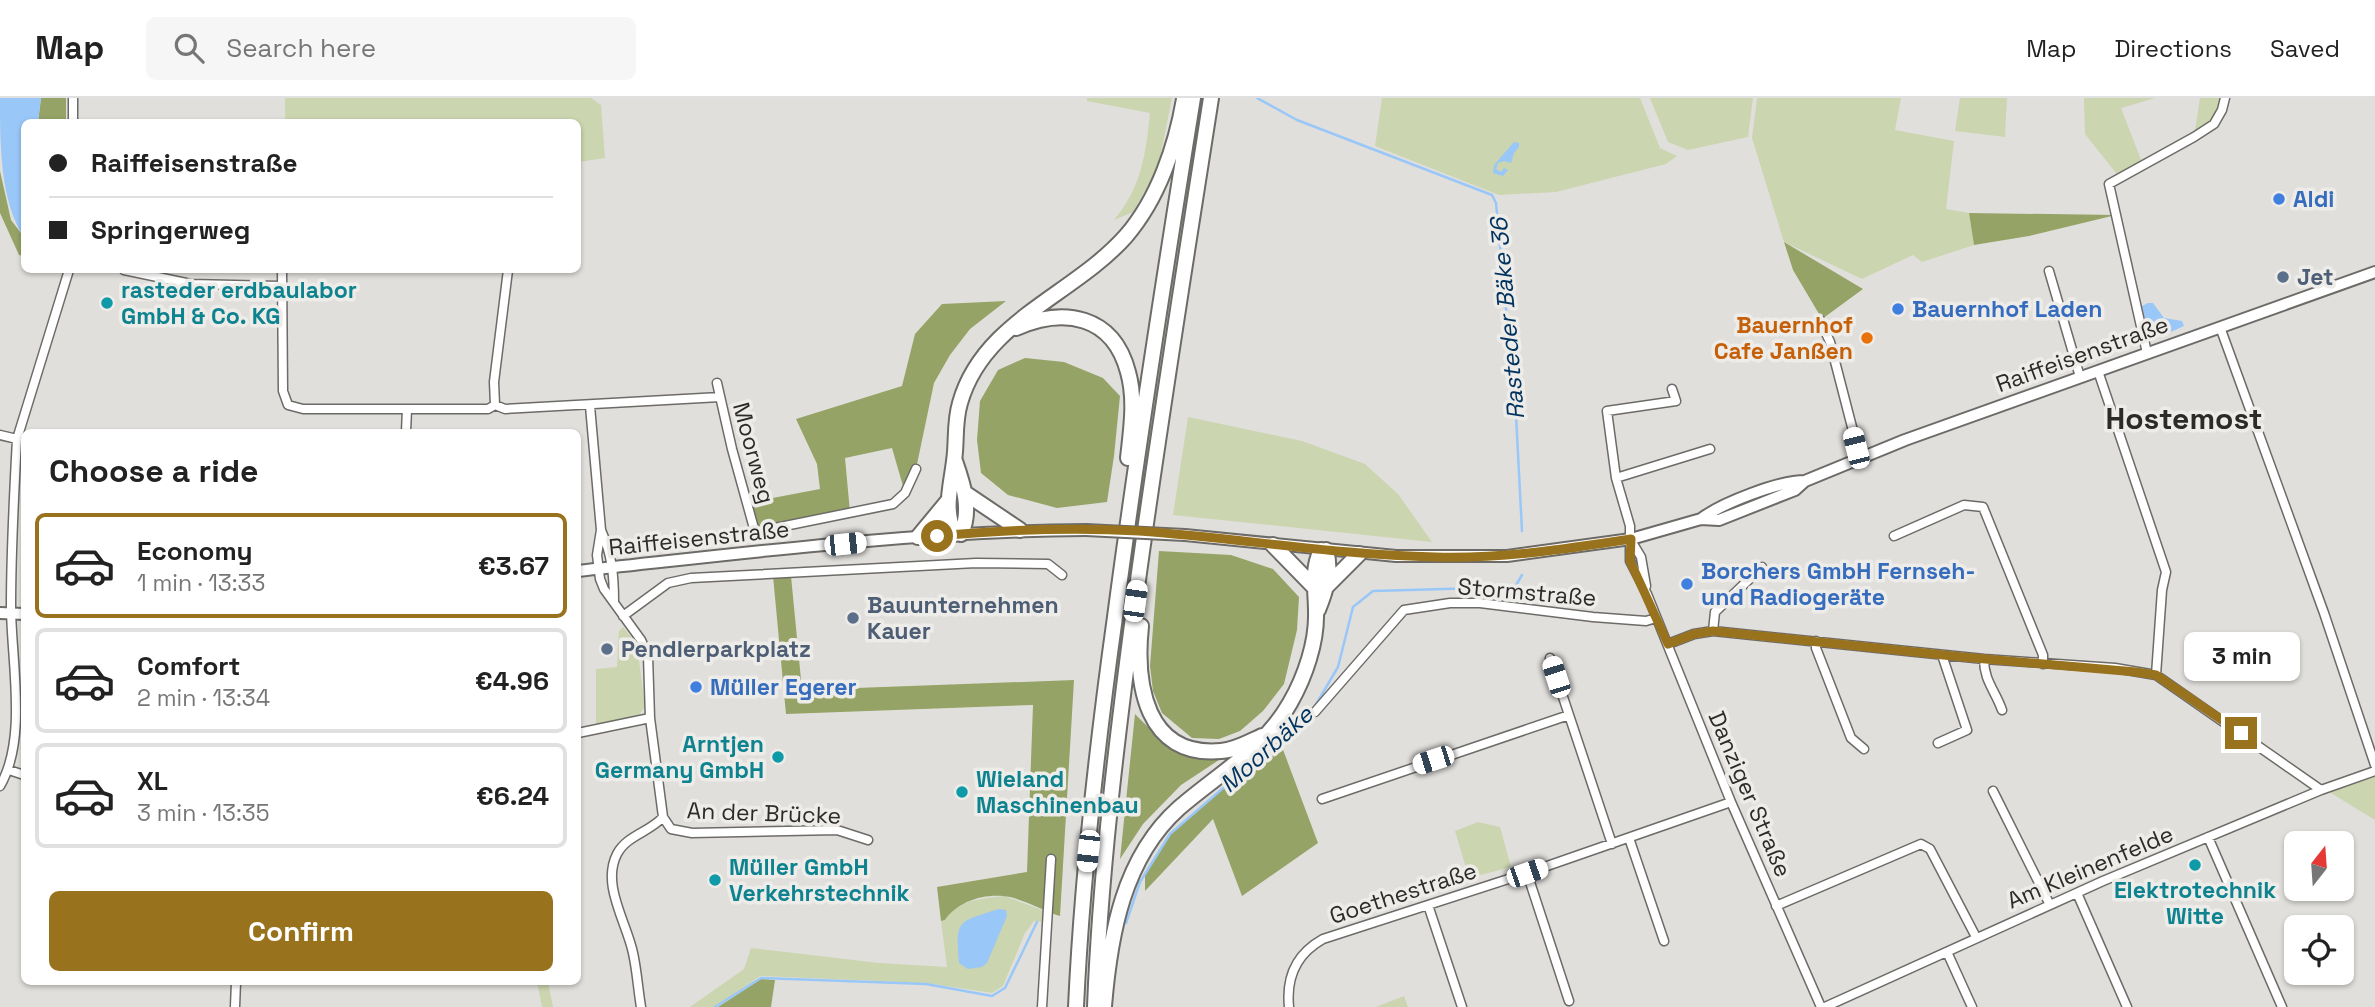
<!DOCTYPE html>
<meta charset="utf-8">
<style>
body{margin:0;font-family:"Space Grotesk",sans-serif;background:#f6f6f6;color:#222;height:100vh;display:flex;flex-direction:column;font-size:26px;white-space:nowrap}
*{box-sizing:border-box;margin:0}
p{font-size:23px;color:#767676}
.icon{flex:none;width:38px;height:38px;fill:none;stroke:currentColor;stroke-width:2;stroke-linecap:round;stroke-linejoin:round}
.map{position:relative;flex:1;overflow:hidden}
.panel{position:absolute;left:21px;top:331px;width:560px;height:556px;display:flex;flex-direction:column;background:#fff;border-radius:10px;box-shadow:0 2px 5px #0004}
.panel>*{flex:none}
.hud{position:absolute;left:21px;top:21px;width:560px;height:154px;border-radius:10px;box-shadow:0 2px 5px #0004;display:grid;align-content:center;height:154px;padding:0 28px;background:#fff}
.needle{width:46px;rotate:17deg}
.controls{position:absolute;left:2284px;top:733px;display:grid;gap:14px}
.controls a{display:grid;place-items:center;width:70px;height:70px;border-radius:10px;background:#fff;box-shadow:0 2px 5px #0004;font-size:35px}
.end{position:absolute;width:32px;height:32px;margin:-16px;border:9px solid #99721d;background:#fff;box-shadow:0 0 0 4px #fff}
.from{border-radius:50%}
.bubble{position:absolute;height:49px;border-radius:10px;background:#fff;box-shadow:0 2px 5px #0004;font-size:23px;font-weight:700;line-height:49px;text-align:center}
.car{position:absolute;width:21px;height:42px;margin:-21px -10px;border-radius:9px;box-shadow:0 0 5px 2px #0007;background:linear-gradient(#fff 24%,#345 0 40%,#fff 0 76%,#345 0 86%,#fff 0)}
.hud b{display:flex;align-items:center;gap:24px;height:66px;font-size:26px}
.hud b+b{border-top:2px solid #e0e0e0}
.hud i{width:18px;height:18px;background:#222}
ul{padding:0;list-style:none}
li{display:flex;align-items:center;gap:21px;height:105px;margin:0 14px 10px;padding:0 14px;border:4px solid #e0e0e0;border-radius:10px}
li div{flex:1}
li b{display:block;font-size:26px}
li em{font-style:normal;font-weight:700}
li.selected{border-color:#99721d}
li>.icon{width:63px;height:63px;stroke-width:1.5}
h2{padding:0 28px;font-size:32px;line-height:84px}
.cta{display:flex;gap:14px;margin-top:auto;padding:14px 28px}
.cta a{flex:1;height:80px;border-radius:10px;background:#99721d;color:#fff;font-size:28px;font-weight:700;line-height:80px;text-align:center}
header{display:flex;align-items:center;gap:42px;box-sizing:border-box;height:98px;padding:0 35px;background:#fff;border-bottom:2px solid #e0e0e0}
header strong{font-size:33px}
nav{display:flex;gap:38px;margin-inline-start:auto;font-size:24px}
.search{width:490px;height:63px;background:#f6f6f6;display:flex;align-items:center;gap:18px;box-sizing:border-box;padding:0 24px;border-radius:10px;color:#767676;font-size:26px}
.map>svg:first-child{display:block}
.green{fill:#cbd5af}
.forest{fill:#95a366}
.water{fill:#99c7f8}
.lines{fill:none;stroke-linecap:round;stroke-linejoin:round}
.stream{stroke:#99c7f8;stroke-width:2.5}
.street-casing{stroke:#6d6b68;stroke-width:11}
.secondary-casing{stroke:#6d6b68;stroke-width:14}
.highway-casing{stroke:#6d6b68;stroke-width:18}
.street{stroke:#fff;stroke-width:8}
.secondary{stroke:#fff;stroke-width:10}
.highway{stroke:#fff;stroke-width:14}
.secondary-bridge-casing{stroke:#6d6b68;stroke-width:14;stroke-linecap:butt}
.secondary-bridge{stroke:#fff;stroke-width:10}
.route{stroke:#99721d;stroke-width:9}
.shop-dot{fill:#3f7fe0;stroke:#eeece9;stroke-width:2.5}
.service-dot{fill:#5c6f8a;stroke:#eeece9;stroke-width:2.5}
.culture-dot{fill:#0f9aa8;stroke:#eeece9;stroke-width:2.5}
.food-dot{fill:#e8710a;stroke:#eeece9;stroke-width:2.5}
.labels{text-anchor:middle;dominant-baseline:central;stroke-width:7;stroke-linejoin:round;paint-order:stroke}
.shop-label{font-size:23px;font-weight:bold;fill:#366cbe;stroke:#eeece9;text-anchor:start}
.service-label{font-size:23px;font-weight:bold;fill:#4e5e75;stroke:#eeece9;text-anchor:start}
.culture-label{font-size:23px;font-weight:bold;fill:#0d838f;stroke:#eeece9;text-anchor:start}
.food-label{font-size:23px;font-weight:bold;fill:#c56008;stroke:#eeece9;text-anchor:end}
.street-label{font-size:23px;fill:#2c2b2a;stroke:#eeece9}
.water-label{font-size:24px;font-style:italic;fill:#00335e;stroke:#eeece9}
.district-label{font-size:30px;font-weight:bold;fill:#2c2b2a;stroke:#eeece9}
</style>
<header>
<strong>Map</strong>
<div class="search"><svg class="icon" aria-label="search" viewBox="0 0 24 24"><circle cx="10" cy="10" r="6"/><path d="M15 15l6 6"/></svg>Search here</div>
<nav><a>Map</a><a>Directions</a><a>Saved</a></nav>
</header>
<div class="map">
<svg width="2375" height="909" viewBox="0 0 2375 909">
<rect width="100%" height="100%" fill="#e1dfdc"/>
<path class="green" d="M 285,0 L 591,0 L 601,7 L 605,60 L 578,64 L 578,24 L 285,24 Z
M 1087,0 L 1172,0 L 1158,70 L 1133,114 L 1114,122 C 1141,90 1146,56 1150,15 L 1087,3 Z
M 1382,0 L 1640,0 L 1660,50 L 1677,58 L 1666,66 L 1556,94 L 1499,97 L 1375,48 Z
M 1650,0 L 1753,0 L 1748,39 L 1688,52 L 1668,44 Z
M 1757,0 L 1901,0 L 1895,32 L 1954,43 L 1946,111 L 1969,115 L 1974,147 L 1922,164 L 1913,157 L 1862,181 L 1784,144 L 1752,40 Z
M 1960,0 L 2007,0 L 2005,39 L 1955,33 Z
M 2084,0 L 2155,0 L 2121,10 L 2143,67 L 2120,80 L 2085,36 Z
M 2200,0 L 2225,0 L 2222,12 L 2194,39 Z
M 1188,319 L 1302,343 L 1365,366 L 1398,396 L 1432,444 L 1173,417 Z
M 623,529 L 637,547 L 645,609 L 638,618 L 596,626 L 596,571 L 617,569 L 619,533 Z
M 2375,676 L 2375,722 L 2326,692 Z
M 1478,724 L 1500,729 L 1511,769 L 1469,780 L 1455,733 Z
M 1004,798 L 1045,813 L 1043,824 L 1034,823 L 1025,835 L 1003,888 L 992,895 L 926,885 L 760,878 L 716,909 L 690,909 L 744,871 L 751,850 L 879,865 L 947,869 L 941,823 L 945,822 C 959,801 981,801 1004,798 Z
M 537,884 L 548,884 L 553,909 L 542,909 Z
M 1404,898 L 1408,909 L 1376,909 Z"/>
<path class="forest" d="M 41,0 L 66,0 L 66,24 L 38,24 Z
M 0,73 L 11,122 L 24,139 L 24,158 L 19,157 L 0,115 Z
M 1969,115 L 2116,117 L 2029,138 L 1974,147 Z
M 1784,144 L 1863,191 L 1822,221 L 1793,172 Z
M 1006,203 L 970,231 L 950,257 L 934,285 L 916,371 L 905,395 L 892,350 L 845,360 L 850,414 L 755,434 L 747,405 L 820,391 L 817,366 L 796,321 L 902,288 L 915,236 L 942,206 Z
M 1025,260 L 1064,264 L 1103,280 L 1120,298 L 1114,358 L 1107,404 L 1057,410 L 1008,397 L 981,375 L 977,342 L 980,303 L 998,272 Z
M 1159,453 L 1231,457 L 1273,471 L 1299,499 L 1297,532 L 1284,586 L 1263,613 L 1240,633 L 1219,641 L 1192,640 L 1162,615 L 1153,593 L 1150,568 Z
M 773,478 L 791,478 L 802,592 L 1074,582 L 1060,818 C 1044,813 1019,799 1003,798 C 982,796 957,804 945,822 L 941,823 L 937,789 L 1027,774 L 1033,607 L 786,616 Z
M 1135,616 C 1162,644 1180,656 1219,662 L 1181,687 L 1143,726 L 1120,761 Z
M 1279,641 L 1318,745 L 1242,798 L 1213,721 L 1145,793 L 1145,776 L 1170,736 Z
M 761,881 L 775,882 L 771,909 L 718,909 Z"/>
<path class="water" d="M 0,0 L 41,0 L 38,24 L 24,24 L 24,139 C 0,104 0,45 0,0 Z
M 1514,44 L 1519,45 L 1519,49 L 1514,55 L 1511,65 L 1504,63 L 1498,65 L 1496,71 L 1501,74 L 1504,70 L 1508,72 L 1503,78 L 1493,75 L 1494,67 Z
M 2148,205 L 2153,205 L 2164,220 L 2182,223 L 2184,228 L 2164,237 L 2148,236 L 2142,208 Z
M 999,811 L 1006,812 L 1007,818 L 987,865 L 982,869 L 968,871 L 959,865 C 955,821 958,824 999,811 Z"/>
<g class="lines">
<path class="stream" d="M 1257,0 L 1297,22 L 1492,97 L 1496,105 L 1516,317 L 1522,433
M 1315,608 L 1338,569 L 1353,509 L 1373,493 L 1515,489 L 1522,477
M 1126,825 L 1140,784 L 1170,736 L 1312,613
M 715,909 L 761,880 L 926,886 L 992,898 L 1005,890 L 1037,824"/>
<g class="street-casing">
<path id="street" d="M 73,24 L 73,0
M 124,172 L 191,186 L 281,188
M 282,172 L 283,293 L 288,307 L 303,311 L 488,311 L 495,307 L 494,284 L 508,172
M 2049,173 L 2080,279
M 1820,222 L 1830,244 L 1860,360
M 2220,229 L 2324,515 L 2375,667
M 2147,255 L 2109,86 L 2194,39 L 2214,26 L 2222,12 L 2225,0
M 2098,273 L 2166,474 L 2162,492 L 2156,577
M 717,285 L 732,351 L 755,434
M 1672,291 L 1676,303 L 1607,313 L 1616,380 L 1630,428 L 1630,463 L 1647,496 L 1731,704 L 1821,909
M 495,307 L 505,311 L 720,299
M 590,308 L 601,432 L 597,457 L 600,481 L 604,491 L 641,542 L 648,558 L 650,620 L 663,719 L 671,731 L 692,735 L 837,732 L 868,742
M 406,334 L 407,311
M 0,337 L 17,341 C 14,396 11,452 11,508 C 11,562 28,640 0,688
M 17,341 L 69,172
M 1616,380 L 1710,351
M 601,432 C 612,457 614,477 614,504
M 1894,438 L 1964,407 L 1983,409 L 2043,557 L 2043,566
M 712,440 L 755,434 L 893,406 L 905,395 L 916,371
M 1632,444 L 1641,459 L 1646,488
M 623,518 L 668,485 L 691,480 L 976,465 L 1048,466 L 1062,477
M 1713,533 L 1715,514 L 1762,469
M 1816,543 L 1816,550 L 1851,640 L 1864,651
M 1668,546 L 1694,536 L 1713,533 L 1984,561 L 2115,570 L 2156,577 L 2321,692
M 1550,560 L 1612,746
M 1984,561 C 1984,583 1995,592 2002,612
M 1315,614 L 1404,512 L 1450,505 L 1480,505 L 1593,519 L 1646,523 L 1656,520
M 578,635 L 650,620
M 1938,645 L 1967,632 L 1942,557
M 9,672 L 24,677
M 1993,693 L 2050,807
M 1322,701 L 1569,617
M 2208,739 L 2282,909
M 1629,740 L 1664,843
M 1527,775 L 1569,903
M 2077,795 L 2127,909
M 1428,807 L 1462,909
M 1776,808 L 1921,746 L 1930,751 L 1976,839
M 1947,854 L 1972,909
M 235,909 L 236,884
M 641,909 C 638,891 637,873 633,855 C 627,825 601,787 617,756 C 627,737 650,734 663,719
M 1042,909 L 1051,761
M 1289,909 C 1286,879 1296,856 1323,841 L 1527,775 L 1731,704
M 1825,909 L 2103,783 L 2321,692 L 2375,673"/>
</g>
<g class="secondary-casing">
<path id="secondary" d="M 1701,421 C 1722,405 1779,383 1805,383
M 1185,437 L 1396,458 L 1507,458 L 1631,441 L 1701,421 L 1719,422 L 1795,392 L 1805,383 L 1905,342 L 2375,174
M 578,473 C 746,455 916,433 1086,432
M 0,515 L 24,516"/>
</g>
<g class="highway-casing">
<path id="highway" d="M 1016,230 C 1064,209 1113,217 1128,274 C 1136,302 1131,332 1128,360
M 955,363 C 963,386 972,412 961,436
M 965,395 L 1020,432
M 955,436 C 943,412 951,389 954,363 C 957,344 954,325 960,305 C 983,223 1074,197 1126,138 C 1158,101 1176,48 1184,1
M 918,439 L 947,404
M 1273,447 L 1313,488
M 1327,488 L 1359,456
M 1318,512 C 1326,492 1332,474 1326,452
M 1141,528 C 1135,585 1145,660 1221,653 C 1235,652 1249,644 1262,638
M 1104,908 C 1110,837 1123,760 1179,710 C 1218,676 1264,651 1290,605 C 1305,579 1317,544 1316,514 C 1316,491 1311,473 1321,452
M 1076,909 C 1082,779 1097,648 1115,519 C 1138,345 1165,173 1193,0
M 1095,909 C 1100,779 1116,648 1133,519 C 1156,346 1184,173 1211,0"/>
</g>
<use href="#street" class="street"/>
<use href="#secondary" class="secondary"/>
<use href="#highway" class="highway"/>
<g class="secondary-bridge-casing">
<path id="secondary-bridge" d="M 1086,432 L 1185,437"/>
</g>
<use href="#secondary-bridge" class="secondary-bridge"/>
</g>
<g class="lines">
<path class="route" d="M 937,438 C 1003,432 1072,429 1139,433 C 1238,440 1336,457 1435,459 C 1501,461 1566,451 1631,441 L 1630,463 L 1668,546 L 1694,536 L 1713,533 L 1963,559 L 2136,574 L 2156,577 L 2241,635"/>
</g>
<g class="shop-dot">
<circle cx="2279" cy="101" r="7"/>
<circle cx="1898" cy="211" r="7"/>
<circle cx="1687" cy="486" r="7"/>
<circle cx="696" cy="589" r="7"/>
</g>
<g class="service-dot">
<circle cx="2283" cy="179" r="7"/>
<circle cx="853" cy="520" r="7"/>
<circle cx="607" cy="551" r="7"/>
</g>
<g class="culture-dot">
<circle cx="107" cy="205" r="7"/>
<circle cx="778" cy="659" r="7"/>
<circle cx="962" cy="694" r="7"/>
<circle cx="2195" cy="767" r="7"/>
<circle cx="715" cy="782" r="7"/>
</g>
<circle class="food-dot" cx="1867" cy="240" r="7"/>
<g class="labels">
<g class="shop-label">
<text x="2293" y="101">Aldi</text>
<text x="1912" y="211">Bauernhof Laden</text>
<text x="1701" y="473">Borchers GmbH Fernseh-<tspan x="1701" dy="26">und Radiogeräte</tspan></text>
<text x="710" y="589">Müller Egerer</text>
</g>
<g class="service-label">
<text x="2297" y="179">Jet</text>
<text x="867" y="507">Bauunternehmen<tspan x="867" dy="26">Kauer</tspan></text>
<text x="621" y="551">Pendlerparkplatz</text>
</g>
<g class="culture-label">
<text x="121" y="192">rasteder erdbaulabor<tspan x="121" dy="26">GmbH &amp; Co. KG</tspan></text>
<text x="764" y="646" text-anchor="end">Arntjen<tspan x="764" dy="26">Germany GmbH</tspan></text>
<text x="976" y="681">Wieland<tspan x="976" dy="26">Maschinenbau</tspan></text>
<text x="729" y="769">Müller GmbH<tspan x="729" dy="26">Verkehrstechnik</tspan></text>
<text x="2195" y="792" text-anchor="middle">Elektrotechnik<tspan x="2195" dy="26">Witte</tspan></text>
</g>
<g class="food-label">
<text x="1853" y="227">Bauernhof<tspan x="1853" dy="26">Cafe Janßen</tspan></text>
</g>
<g class="street-label">
<text transform="translate(2082 256) rotate(-20)">Raiffeisenstraße</text>
<text transform="translate(754 355) rotate(75)">Moorweg</text>
<text transform="translate(699 440) rotate(-6)">Raiffeisenstraße</text>
<text transform="translate(1527 494) rotate(5)">Stormstraße</text>
<text transform="translate(1750 696) rotate(67)">Danziger Straße</text>
<text transform="translate(764 715) rotate(2)">An der Brücke</text>
<text transform="translate(2090 769) rotate(-23)">Am Kleinenfelde</text>
<text transform="translate(1403 795) rotate(-18)">Goethestraße</text>
</g>
<g class="water-label">
<text transform="translate(1507 221) rotate(-95)">Rasteder Bäke 36</text>
<text transform="translate(1266 651) rotate(-42)">Moorbäke</text>
</g>
<g class="district-label">
<text x="2184" y="320">Hostemost</text>
</g>
</g>
</svg>
<div class="controls">
<a><svg class="needle" viewBox="-14 -14 28 28"><path d="M0-13l5 13h-10z" fill="#e53935"/><path d="M0 13l5-13h-10z" fill="#767676"/></svg></a>
<a><svg class="icon" aria-label="locate" viewBox="0 0 24 24"><circle cx="12" cy="12" r="6"/><path d="M12 2v4M12 18v4M2 12h4M18 12h4"/></svg></a>
</div>
<i class="end from" style="left:937px;top:438px"></i>
<i class="end" style="left:2241px;top:635px"></i>
<div class="bubble" style="left:2184px;top:534px;width:116px">3 min</div>
<i class="car" style="left:1856px;top:350px;rotate:346deg"></i>
<i class="car" style="left:845px;top:446px;rotate:84deg"></i>
<i class="car" style="left:1135px;top:503px;rotate:8deg"></i>
<i class="car" style="left:1556px;top:579px;rotate:342deg"></i>
<i class="car" style="left:1433px;top:662px;rotate:252deg"></i>
<i class="car" style="left:1088px;top:753px;rotate:186deg"></i>
<i class="car" style="left:1527px;top:775px;rotate:71deg"></i>
<div class="hud">
<b><i class="from"></i>Raiffeisenstraße</b>
<b><i></i>Springerweg</b>
</div>
<section class="panel">
<h2>Choose a ride</h2>
<ul>
<li class="selected"><svg class="icon" aria-label="car" viewBox="0 0 24 24"><path d="M5 17H2v-5l4-1 3-4h7l3 4 3 1v5h-3M9 17h6M6 11h13"/><circle cx="7" cy="17" r="2"/><circle cx="17" cy="17" r="2"/></svg><div><b>Economy</b><p>1 min · 13:33</p></div><em>€3.67</em></li>
<li><svg class="icon" aria-label="car" viewBox="0 0 24 24"><path d="M5 17H2v-5l4-1 3-4h7l3 4 3 1v5h-3M9 17h6M6 11h13"/><circle cx="7" cy="17" r="2"/><circle cx="17" cy="17" r="2"/></svg><div><b>Comfort</b><p>2 min · 13:34</p></div><em>€4.96</em></li>
<li><svg class="icon" aria-label="car" viewBox="0 0 24 24"><path d="M5 17H2v-5l4-1 3-4h7l3 4 3 1v5h-3M9 17h6M6 11h13"/><circle cx="7" cy="17" r="2"/><circle cx="17" cy="17" r="2"/></svg><div><b>XL</b><p>3 min · 13:35</p></div><em>€6.24</em></li>
</ul>
<div class="cta"><a>Confirm</a></div>
</section>
</div>
